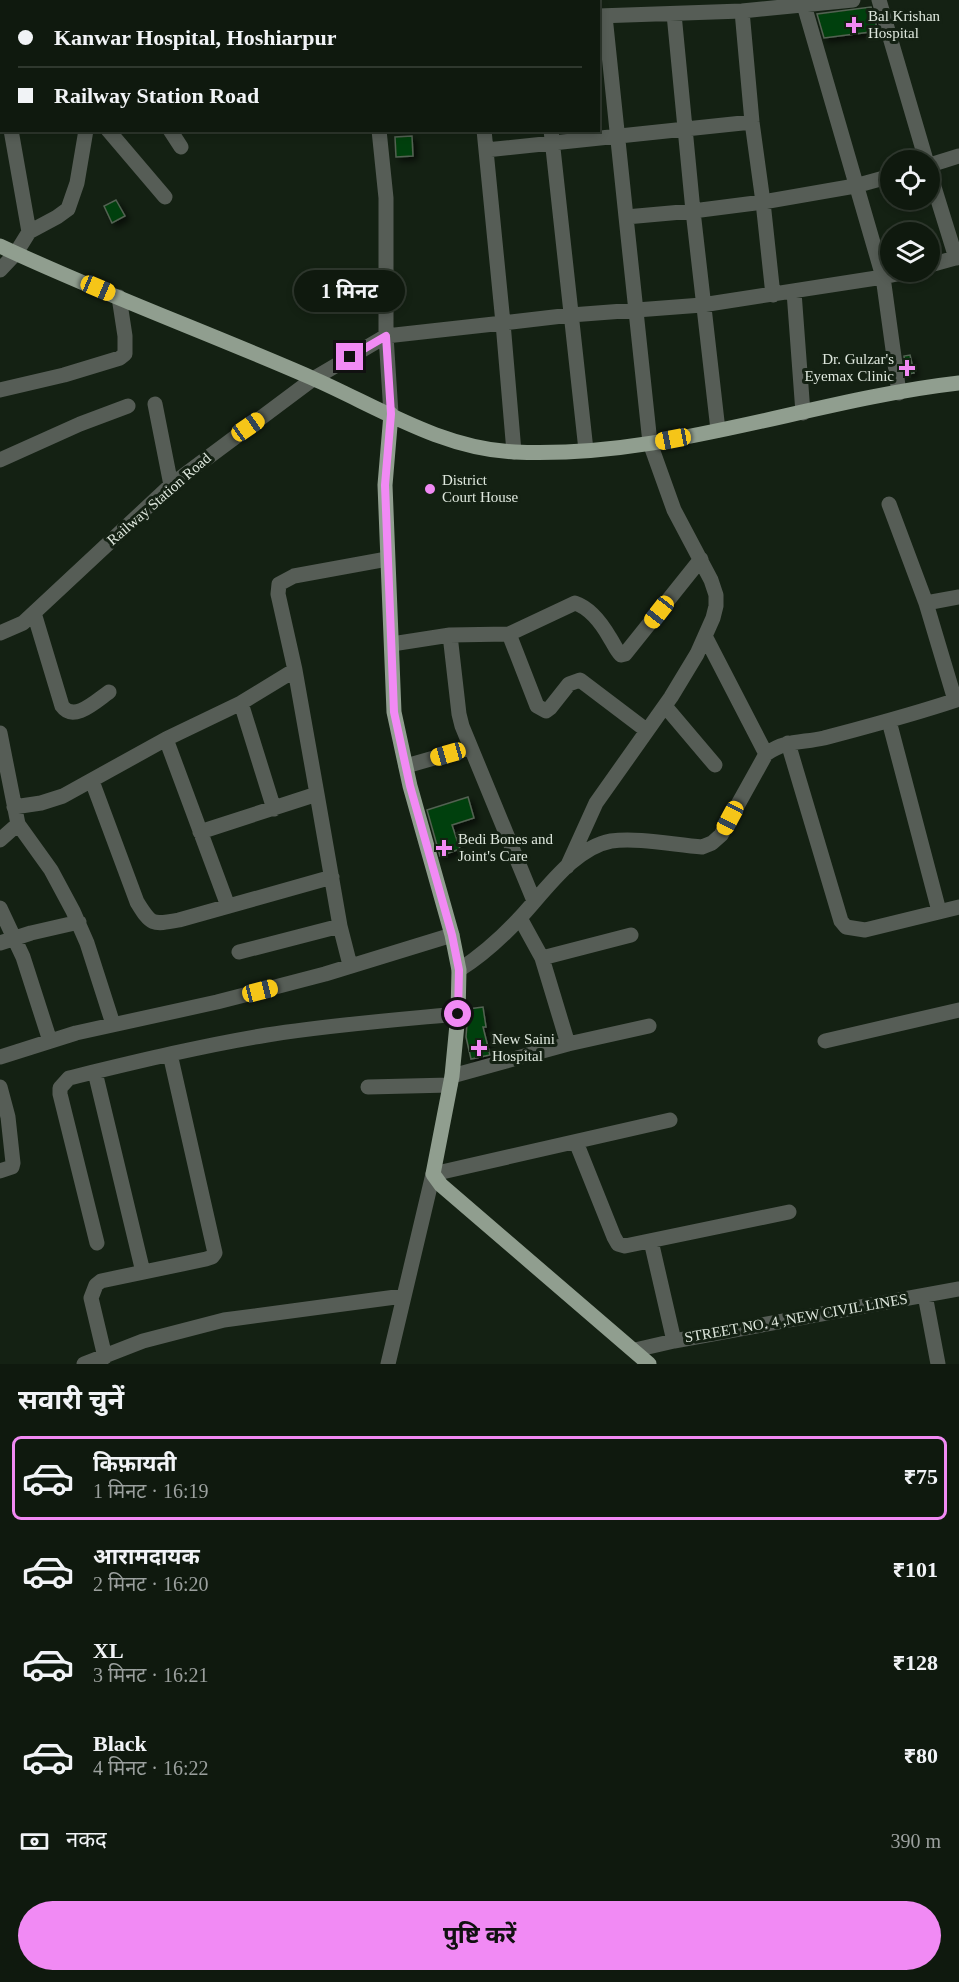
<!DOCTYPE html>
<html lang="hi">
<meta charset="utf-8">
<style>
body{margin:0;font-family:"Times New Roman","Noto Sans Devanagari",serif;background:#1d261c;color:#f1f3f6;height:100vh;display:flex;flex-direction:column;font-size:22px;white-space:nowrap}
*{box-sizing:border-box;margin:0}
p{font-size:20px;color:#9ba09e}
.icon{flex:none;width:33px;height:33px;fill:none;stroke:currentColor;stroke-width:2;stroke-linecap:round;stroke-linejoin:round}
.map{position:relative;height:1364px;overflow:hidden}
.side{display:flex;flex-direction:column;background:#0f190e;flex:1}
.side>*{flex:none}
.hud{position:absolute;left:0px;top:0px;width:600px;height:132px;box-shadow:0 3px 9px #0003,0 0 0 2px #2f382e;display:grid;align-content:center;height:132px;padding:0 18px;background:#0f190e}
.buttons{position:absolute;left:880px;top:150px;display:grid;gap:12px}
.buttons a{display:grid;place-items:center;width:60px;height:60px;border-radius:50%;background:#0f190e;box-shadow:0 3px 9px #0003,0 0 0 2px #2f382e;font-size:30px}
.end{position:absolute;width:27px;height:27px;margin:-14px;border:8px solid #f18af4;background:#111;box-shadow:0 0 0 3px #111}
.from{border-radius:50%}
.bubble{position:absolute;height:42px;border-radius:21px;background:#0f190e;box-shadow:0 3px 9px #0003,0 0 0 2px #2f382e;font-size:20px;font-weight:700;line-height:42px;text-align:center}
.car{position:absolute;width:18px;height:36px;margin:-18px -9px;border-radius:8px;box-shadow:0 0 4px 2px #0007;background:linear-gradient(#f5c518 24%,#345 0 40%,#f5c518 0 76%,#345 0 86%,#f5c518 0)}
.hud b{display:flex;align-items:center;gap:21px;height:57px;font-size:22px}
.hud b+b{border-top:2px solid #2f382e}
.hud i{width:15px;height:15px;background:#f1f3f6}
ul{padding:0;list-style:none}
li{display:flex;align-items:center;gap:18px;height:84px;margin:0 12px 9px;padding:0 6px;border:3px solid transparent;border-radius:9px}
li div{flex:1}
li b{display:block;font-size:22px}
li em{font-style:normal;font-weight:700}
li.on{border-color:#f18af4}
li>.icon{width:54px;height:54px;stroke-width:1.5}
h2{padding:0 18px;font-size:27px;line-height:72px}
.pay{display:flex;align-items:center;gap:15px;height:66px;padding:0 18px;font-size:22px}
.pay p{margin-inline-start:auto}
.button{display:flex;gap:12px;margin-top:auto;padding:12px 18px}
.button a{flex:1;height:69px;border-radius:36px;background:#f18af4;color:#111;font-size:24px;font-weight:700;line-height:69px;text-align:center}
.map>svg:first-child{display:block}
.building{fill:#063f0c;stroke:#526252;stroke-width:1.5;filter:url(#shadow)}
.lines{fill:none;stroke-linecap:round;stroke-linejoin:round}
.minor{stroke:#565d56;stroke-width:15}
.major{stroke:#909e8f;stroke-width:15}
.route{stroke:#f18af4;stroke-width:8}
.poi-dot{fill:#f18af4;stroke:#142113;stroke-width:2}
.labels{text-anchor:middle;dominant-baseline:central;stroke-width:6;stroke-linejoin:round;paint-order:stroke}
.poi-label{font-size:15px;fill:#dee7dd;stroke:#142113;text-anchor:start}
.street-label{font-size:15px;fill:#dee7dd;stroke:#142113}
</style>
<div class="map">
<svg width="959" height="1364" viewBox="0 0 959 1364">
<defs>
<filter id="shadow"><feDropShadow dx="4" dy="4" stdDeviation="3" flood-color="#0009"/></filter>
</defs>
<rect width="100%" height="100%" fill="#142113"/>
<path class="building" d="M 871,7 L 878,31 L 824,38 L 817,14 Z
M 412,136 L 413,156 L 396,157 L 395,137 Z
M 116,200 L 125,216 L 112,223 L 104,206 Z
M 910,355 L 914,373 L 906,374 L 904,356 Z
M 468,797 L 474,818 L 452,825 L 460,849 L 440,856 L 427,810 Z
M 483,1007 L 486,1027 L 483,1027 L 490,1055 L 471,1059 L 466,1037 L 468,1009 Z"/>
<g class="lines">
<path class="minor" d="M 73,0 L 73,2
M 343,0 L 344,2
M 453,0 L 464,2
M 879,0 L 926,160
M 167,2 L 174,2
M 490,2 L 490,0
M 804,5 L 883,277 L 906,272
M 742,11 L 752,122 L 763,202 L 855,186 L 891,176
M 674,14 L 693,211 L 763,202 L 773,295
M 598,16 L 742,11 L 853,0
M 605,16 L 626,217
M 0,71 L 2,79
M 11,130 L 29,232
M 108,130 L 165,197
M 170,130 L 181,147
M 379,130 L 386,198 L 386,336 L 391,414
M 551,130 L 586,450
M 486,150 L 752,122
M 930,165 L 959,156
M 930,174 L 956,258
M 930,265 L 959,257
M 0,270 L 16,253 L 29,232 L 57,217 L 68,209 L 77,183 L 86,130
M 794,292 L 803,413
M 0,390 L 64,375 L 120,358 L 125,354 L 125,336 L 119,297
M 155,404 L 171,485
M 514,452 L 503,323 L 571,315 L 702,305 L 883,277 L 899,393
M 0,460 L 80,424 L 128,406
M 889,504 L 926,603 L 955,700
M 926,603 L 959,597
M 34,613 L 62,706 C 74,723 97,700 109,692
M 0,633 L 23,623 L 171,485 L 313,379 L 386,336 L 503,323 L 484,130
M 509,634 L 537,706 L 546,711 L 550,708 L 569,684 L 580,680 L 646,730
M 450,635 L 459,714 L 462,726 L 534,901
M 705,636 L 766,754
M 392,644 L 450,635 L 509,634 L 575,603 C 590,608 602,624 610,638 C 614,644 616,650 621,655 L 625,654 L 701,559
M 241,703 L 274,809
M 665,706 L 715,765
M 889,721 L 939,911
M 0,733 L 18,824 L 51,870 L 73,911 L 87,943 L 113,1024
M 166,739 L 228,906
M 788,743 L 841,921 L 846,927 L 865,930 L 959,907
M 406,766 L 469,748
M 92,781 L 137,902 C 151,925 152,925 179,920 L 332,877
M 317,794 L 340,926 L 350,965
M 14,807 L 41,803 L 63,796 L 166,739 L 241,703 L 295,670
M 200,832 L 317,794 L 295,670 L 278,594 L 279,584 L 294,576 L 387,559
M 0,840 L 18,824
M 567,867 L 596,803 L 671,697 L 697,654 L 713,618 L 716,606 L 716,595 L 711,580 L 674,510 L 650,443 L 626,217 L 693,211 L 718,430
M 0,908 L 23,957 L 50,1041
M 520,918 L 542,958 L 568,1044
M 0,943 L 31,933 L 79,922
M 239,952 L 340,926
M 542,958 L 631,935
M 459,970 C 481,956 500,939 518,920 C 543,894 573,848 611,841 C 637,837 675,845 702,847 L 712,843 L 721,835 L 766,754 C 785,740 802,743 824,738 C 869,726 915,714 959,699
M 825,1041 L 959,1010
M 0,1057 L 76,1033 L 217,1002 L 325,974 L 452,935
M 95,1072 L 143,1272
M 452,1076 L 568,1044 L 649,1026
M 0,1087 L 8,1117 L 13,1163 L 12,1167 L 0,1171
M 368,1087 L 450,1085
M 576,1142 L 614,1237 L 618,1244 L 625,1246 L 789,1212
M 651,1241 L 674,1341
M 97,1243 L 60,1094 L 60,1088 L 69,1078 C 135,1062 200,1046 267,1035 C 330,1025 394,1020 458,1014
M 925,1295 L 938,1364
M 635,1350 L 674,1341 L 959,1289
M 105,1357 L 91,1298 L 96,1285 L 101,1281 L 206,1259 L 212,1257 L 215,1253 L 170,1054
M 84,1364 L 143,1341 L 224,1320 L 403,1296
M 388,1364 L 433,1174 L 670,1120"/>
<path class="major" d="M 0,246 C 102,294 209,333 312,378 C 378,407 442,449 515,452 C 666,459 810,400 959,383
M 391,414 L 385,485 L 394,712 L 410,786 L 452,935 L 459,970 L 458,1014 L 452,1076 L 433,1174 L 441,1185 L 649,1364"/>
</g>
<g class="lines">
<path class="route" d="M 350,357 L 386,336 L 391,414 L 385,485 L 394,712 L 410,786 L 452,935 L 459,970 L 458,1014"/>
</g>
<g class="poi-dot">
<path d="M851 16h6v6h6v6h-6v6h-6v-6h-6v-6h6z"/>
<path d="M904 359h6v6h6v6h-6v6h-6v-6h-6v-6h6z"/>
<circle cx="430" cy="489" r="6"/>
<path d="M441 839h6v6h6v6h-6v6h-6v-6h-6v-6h6z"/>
<path d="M476 1039h6v6h6v6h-6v6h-6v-6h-6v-6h6z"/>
</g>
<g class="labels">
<g class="poi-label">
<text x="868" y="16">Bal Krishan<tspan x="868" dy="17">Hospital</tspan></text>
<text x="894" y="359" text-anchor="end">Dr. Gulzar's<tspan x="894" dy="17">Eyemax Clinic</tspan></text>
<text x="442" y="480">District<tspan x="442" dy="17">Court House</tspan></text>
<text x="458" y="839">Bedi Bones and<tspan x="458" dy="17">Joint's Care</tspan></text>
<text x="492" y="1039">New Saini<tspan x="492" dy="17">Hospital</tspan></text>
</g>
<g class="street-label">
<text transform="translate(159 499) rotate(-41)">Railway Station Road</text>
<text transform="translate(796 1318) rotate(-10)">STREET NO. 4 ,NEW CIVIL LINES</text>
</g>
</g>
</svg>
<div class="buttons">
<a><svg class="icon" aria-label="locate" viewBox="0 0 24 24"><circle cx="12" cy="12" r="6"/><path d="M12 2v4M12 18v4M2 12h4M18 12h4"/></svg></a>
<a><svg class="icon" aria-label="layers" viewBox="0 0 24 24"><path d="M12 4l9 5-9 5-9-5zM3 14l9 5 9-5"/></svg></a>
</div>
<i class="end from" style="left:458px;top:1014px"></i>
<i class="end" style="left:350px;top:357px"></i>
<div class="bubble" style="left:294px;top:270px;width:111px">1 मिनट</div>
<i class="car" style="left:98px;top:288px;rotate:113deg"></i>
<i class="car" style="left:248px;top:427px;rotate:55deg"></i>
<i class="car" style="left:673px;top:439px;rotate:259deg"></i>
<i class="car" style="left:659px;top:612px;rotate:218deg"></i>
<i class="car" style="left:448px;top:754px;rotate:254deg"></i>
<i class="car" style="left:730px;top:818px;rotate:208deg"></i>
<i class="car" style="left:260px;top:991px;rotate:76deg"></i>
<div class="hud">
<b><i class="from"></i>Kanwar Hospital, Hoshiarpur</b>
<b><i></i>Railway Station Road</b>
</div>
</div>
<section class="side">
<h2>सवारी चुनें</h2>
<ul>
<li class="on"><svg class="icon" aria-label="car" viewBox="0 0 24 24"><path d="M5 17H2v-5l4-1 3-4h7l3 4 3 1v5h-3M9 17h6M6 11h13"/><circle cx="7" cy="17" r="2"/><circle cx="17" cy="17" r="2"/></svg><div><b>किफ़ायती</b><p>1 मिनट · 16:19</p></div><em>₹75</em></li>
<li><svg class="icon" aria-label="car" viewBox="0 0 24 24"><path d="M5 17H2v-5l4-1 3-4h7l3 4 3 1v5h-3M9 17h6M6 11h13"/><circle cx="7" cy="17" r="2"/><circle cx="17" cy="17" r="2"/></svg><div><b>आरामदायक</b><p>2 मिनट · 16:20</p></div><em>₹101</em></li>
<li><svg class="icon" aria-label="car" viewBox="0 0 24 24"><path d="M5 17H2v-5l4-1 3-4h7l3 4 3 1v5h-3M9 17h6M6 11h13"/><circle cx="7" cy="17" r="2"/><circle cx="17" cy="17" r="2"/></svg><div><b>XL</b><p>3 मिनट · 16:21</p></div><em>₹128</em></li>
<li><svg class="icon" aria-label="car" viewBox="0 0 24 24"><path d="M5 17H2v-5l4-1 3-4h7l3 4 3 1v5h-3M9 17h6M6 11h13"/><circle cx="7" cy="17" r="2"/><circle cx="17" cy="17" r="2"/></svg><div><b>Black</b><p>4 मिनट · 16:22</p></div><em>₹80</em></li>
</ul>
<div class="pay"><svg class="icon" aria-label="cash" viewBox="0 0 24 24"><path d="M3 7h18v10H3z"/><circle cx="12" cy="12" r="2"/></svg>नकद<p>390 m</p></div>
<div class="button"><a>पुष्टि करें</a></div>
</section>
